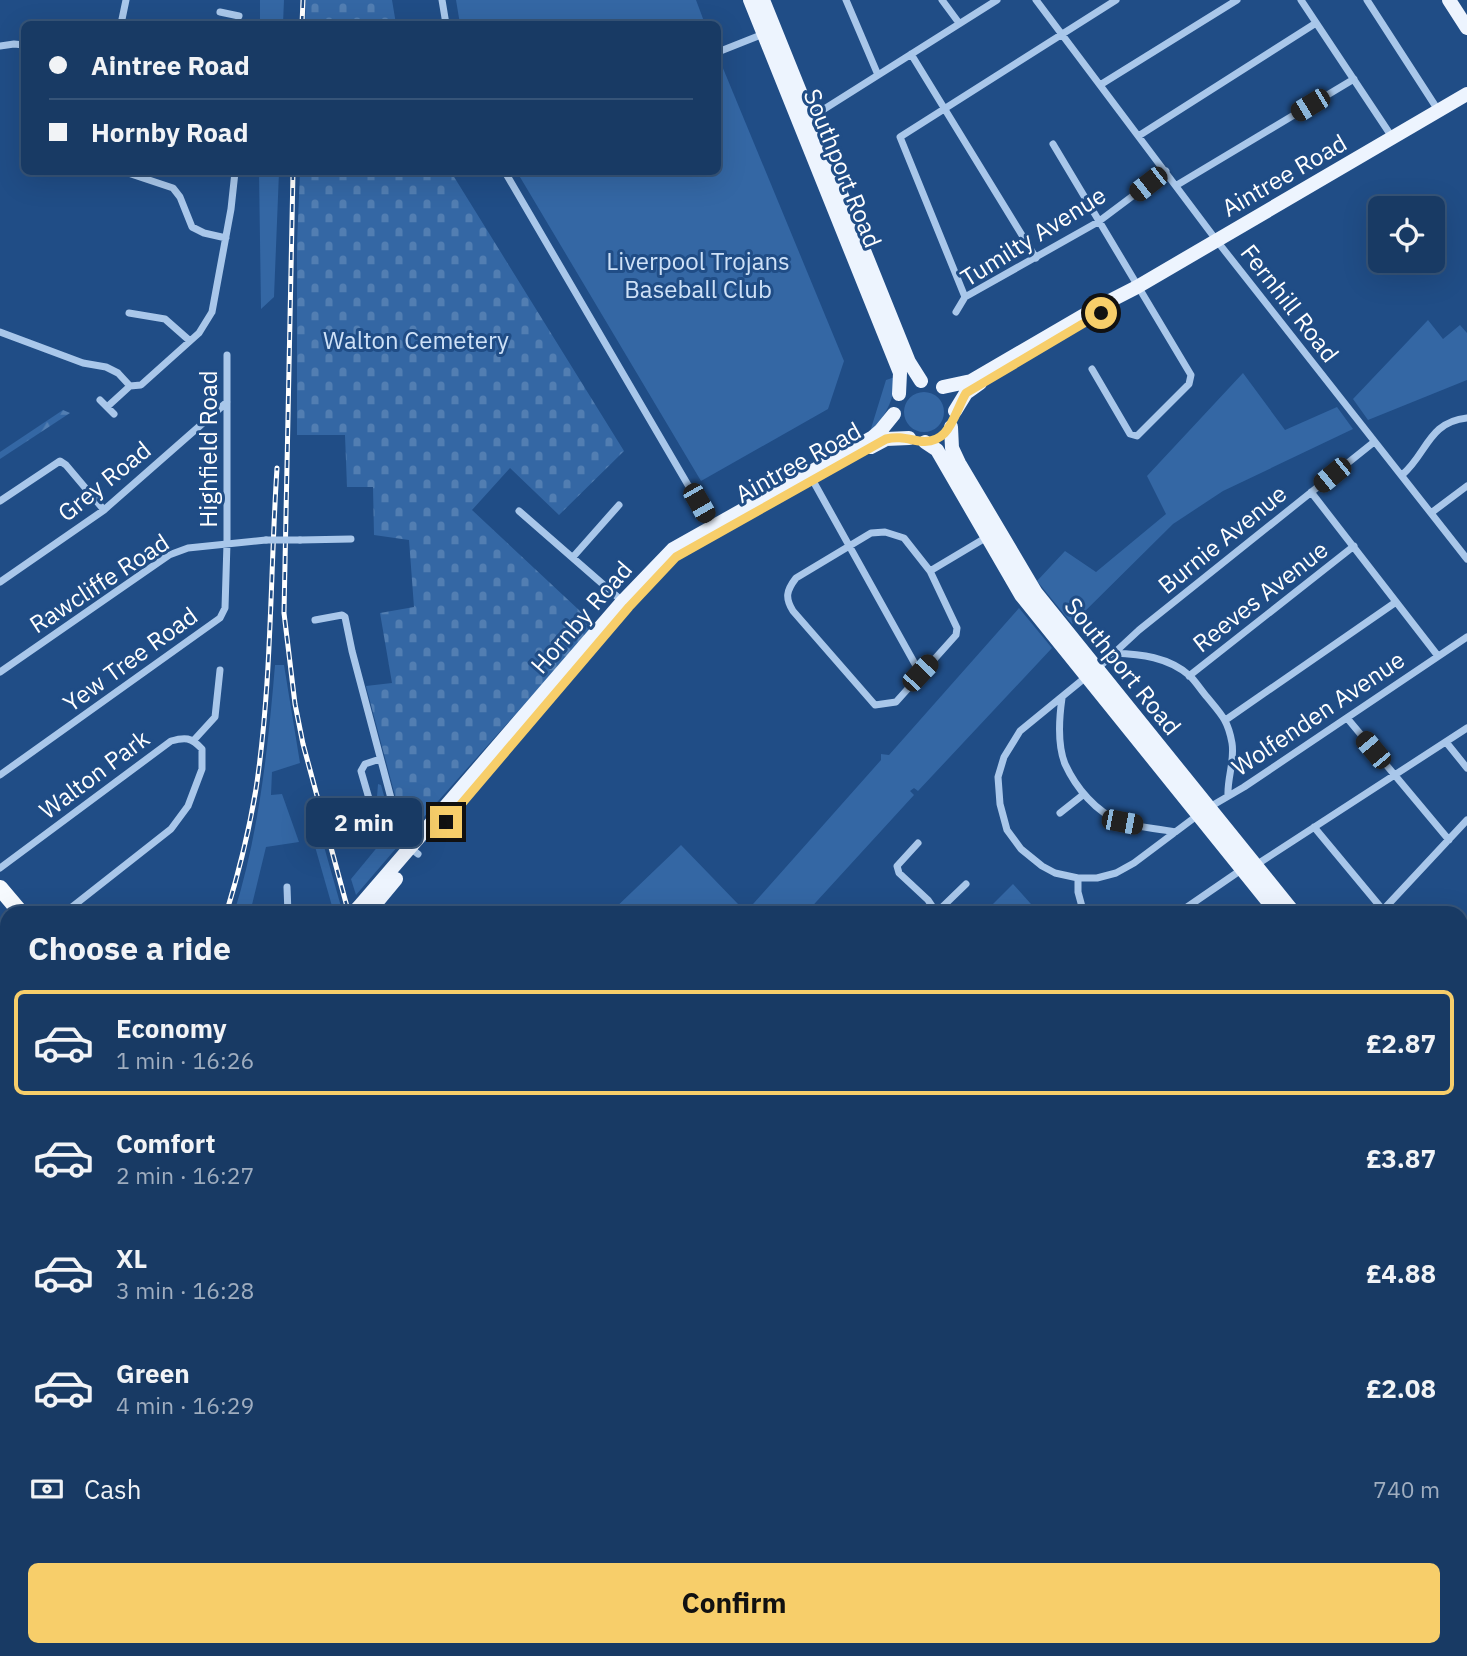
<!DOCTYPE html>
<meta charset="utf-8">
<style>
body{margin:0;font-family:"IBM Plex Sans",sans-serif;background:#25456d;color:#f1f3f6;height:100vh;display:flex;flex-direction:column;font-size:26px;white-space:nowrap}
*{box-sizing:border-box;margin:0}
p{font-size:23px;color:#9fadbf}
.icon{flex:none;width:38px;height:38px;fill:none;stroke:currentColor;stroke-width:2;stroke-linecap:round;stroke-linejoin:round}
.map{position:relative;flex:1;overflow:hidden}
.details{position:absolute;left:0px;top:906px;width:1468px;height:751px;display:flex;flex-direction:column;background:#183a64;border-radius:21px 21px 0 0;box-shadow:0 7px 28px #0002,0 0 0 2px #365478}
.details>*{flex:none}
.guide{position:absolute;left:21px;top:21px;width:700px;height:154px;border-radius:10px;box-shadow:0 7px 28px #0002,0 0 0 2px #365478;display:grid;align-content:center;height:154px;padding:0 28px;background:#183a64}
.fabs{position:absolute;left:1368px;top:196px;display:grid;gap:14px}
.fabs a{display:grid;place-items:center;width:77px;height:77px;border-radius:10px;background:#183a64;box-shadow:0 7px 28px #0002,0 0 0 2px #365478;font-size:35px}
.end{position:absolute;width:32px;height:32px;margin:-16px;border:9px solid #f7ce6a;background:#111;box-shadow:0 0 0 4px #111}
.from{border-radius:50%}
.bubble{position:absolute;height:49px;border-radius:10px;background:#183a64;box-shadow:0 7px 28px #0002,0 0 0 2px #365478;font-size:23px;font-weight:700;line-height:49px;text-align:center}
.car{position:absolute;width:21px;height:42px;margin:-21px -10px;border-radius:9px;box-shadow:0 0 5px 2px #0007;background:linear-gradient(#222 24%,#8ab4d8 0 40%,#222 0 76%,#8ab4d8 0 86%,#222 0)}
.guide b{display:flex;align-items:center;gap:24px;height:66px;font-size:26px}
.guide b+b{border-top:2px solid #365478}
.guide i{width:18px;height:18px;background:#f1f3f6}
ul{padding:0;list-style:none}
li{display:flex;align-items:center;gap:21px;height:105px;margin:0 14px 10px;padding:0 14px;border:4px solid transparent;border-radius:10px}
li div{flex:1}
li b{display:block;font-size:26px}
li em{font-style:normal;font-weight:700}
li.active{border-color:#f7ce6a}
li>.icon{width:63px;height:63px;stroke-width:1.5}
h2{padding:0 28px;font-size:32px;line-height:84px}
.pay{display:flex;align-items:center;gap:18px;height:77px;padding:0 28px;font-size:26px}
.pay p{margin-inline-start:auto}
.action{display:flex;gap:14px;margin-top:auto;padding:14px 28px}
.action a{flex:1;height:80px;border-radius:10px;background:#f7ce6a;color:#111;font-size:28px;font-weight:700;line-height:80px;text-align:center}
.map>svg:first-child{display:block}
.green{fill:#3467a4}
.forest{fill:url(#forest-firs)}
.cemetery{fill:url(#cemetery-stones)}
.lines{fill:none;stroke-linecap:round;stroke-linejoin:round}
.minor{stroke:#a9c7ea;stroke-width:7}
.tertiary{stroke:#a9c7ea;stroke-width:12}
.primary{stroke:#edf4fe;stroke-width:14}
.trunk{stroke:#f6fafe;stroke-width:16}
.rail-casing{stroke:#fff;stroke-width:5}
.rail{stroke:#204d86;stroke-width:2.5;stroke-dasharray:8;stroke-linecap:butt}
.minor-bridge{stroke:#a9c7ea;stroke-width:7}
.primary-bridge{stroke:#edf4fe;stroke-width:14}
.route{stroke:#f7ce6a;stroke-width:9}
.labels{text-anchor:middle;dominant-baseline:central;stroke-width:6;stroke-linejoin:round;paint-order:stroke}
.street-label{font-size:24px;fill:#fff;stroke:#204d86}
.park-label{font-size:24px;fill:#cee1f7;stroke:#204d86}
</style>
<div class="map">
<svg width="1467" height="1656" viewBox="0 0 1467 1656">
<defs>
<pattern id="forest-firs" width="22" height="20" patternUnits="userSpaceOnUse" patternTransform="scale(1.75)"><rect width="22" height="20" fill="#3467a4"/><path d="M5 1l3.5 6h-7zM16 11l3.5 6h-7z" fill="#527eb2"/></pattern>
<pattern id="cemetery-stones" width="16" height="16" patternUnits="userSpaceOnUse" patternTransform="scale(1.75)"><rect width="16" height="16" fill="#3467a4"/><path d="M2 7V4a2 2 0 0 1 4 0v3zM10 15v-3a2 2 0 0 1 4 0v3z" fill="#527eb2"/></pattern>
</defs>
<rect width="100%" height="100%" fill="#204d86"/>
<path class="green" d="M 260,0 L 284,0 L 283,24 L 260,24 Z
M 456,0 L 696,0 L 705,24 L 460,24 Z
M 720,61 L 844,361 L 828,409 L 701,481 L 517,172 L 718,172 L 718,63 Z
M 259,172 L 279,172 L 274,297 L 261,309 Z
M 1428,320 L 1443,339 L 1460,325 L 1467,333 L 1467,380 L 1368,420 L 1353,399 Z
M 1243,373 L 1285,430 L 1337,407 L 1353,429 L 1223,491 L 1173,524 L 1072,624 L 1037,581 L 1065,551 L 1096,572 L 1166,514 L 1147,476 Z
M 895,377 C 895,400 884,418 869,435 L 886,380 Z
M904 412a20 20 0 1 1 40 0a20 20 0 1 1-40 0Z
M 1019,608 L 1052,648 L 918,791 L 914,788 L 910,791 L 914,795 L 806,913 L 745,913 L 881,760 L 881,754 L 889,755 Z
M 275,665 L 284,665 L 300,763 L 272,772 L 271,795 L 282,794 L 299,842 L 266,847 L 250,913 L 234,913 C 259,833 268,749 275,665 Z
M 378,784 L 381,785 L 398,846 L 356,895 L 351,879 L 384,839 L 376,809 Z
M 312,804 L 342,910 L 340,913 L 334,913 L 304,808 Z
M 681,845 L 738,904 L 728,913 L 610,913 Z
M 1013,884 L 1039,913 L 984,913 Z
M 7,1065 L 7,1460 L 0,1478 L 0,1069 Z
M 1461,1325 L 1467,1325 L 1467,1372 L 1462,1372 Z
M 7,1498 L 7,1541 L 0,1558 L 0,1516 Z
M 195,1650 L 235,1650 L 239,1652 L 237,1656 L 193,1656 Z"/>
<path class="forest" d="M 63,410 L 70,413 L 0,459 L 0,452 Z"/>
<path class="cemetery" d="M 306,0 L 392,0 L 396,24 L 305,24 Z
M 300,172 L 451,172 L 624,451 L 559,515 L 510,468 L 472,510 L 595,625 L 406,837 L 366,686 L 392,683 L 380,613 L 414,607 L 409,540 L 374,535 L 373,487 L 347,487 L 345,435 L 297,435 L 297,244 Z"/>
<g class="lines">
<path class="minor" d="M 442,0 L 446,24
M 846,0 L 878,75
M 942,0 L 959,23
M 1036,0 L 1217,241 L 1467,559
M 1301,0 L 1392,137
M 1367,0 L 1438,110
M 220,12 L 239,16
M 121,24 L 126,0
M 0,46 L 14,44 L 24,45
M 718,52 L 766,33
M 911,54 L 1036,258
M 1100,85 L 1237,0
M 810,118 L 997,0
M 1140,135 L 1316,23
M 1053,144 L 1191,375 L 1189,384 L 1137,436 L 1130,434 L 1092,369
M 125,172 L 173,188 L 180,197 L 192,227 L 204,233 L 226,238
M 505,172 L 712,526
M 1177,185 L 1354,79
M 965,297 L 900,137 L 1116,0
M 956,312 L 965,297 L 1098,222 L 1166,171
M 129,313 L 165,319 L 190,341
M 0,332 L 83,363 L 106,367 L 118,373 L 130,386 L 141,385 L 199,333 L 212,312 L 231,209 L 235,172
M 100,400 L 114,414
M 107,407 L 130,386
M 1402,475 C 1427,454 1428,422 1467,418
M 812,479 L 920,673
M 1311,492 L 1438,656
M 0,501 L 60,461 L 66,465 L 104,510
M 519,511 L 629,607
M 1431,513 L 1467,486
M 885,532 L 904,538 L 930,571 L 957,628 L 956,635 L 896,702 L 875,705 L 793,611 C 785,598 786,591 796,578 L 871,533 Z
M 300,540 L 351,539
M 573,557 L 619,505
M 930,571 L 987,537
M 0,582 L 104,510 L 227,402
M 315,620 L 342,615 L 345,617 L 352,651 L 401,836 L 404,843 L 418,854
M 1114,653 C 1140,654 1169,657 1190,676 C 1196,682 1201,690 1207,697 C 1221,714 1228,720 1232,743 C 1235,761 1227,778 1228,796
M 1097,669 L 1139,630 L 1374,442
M 0,672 L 169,555 L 188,548 L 266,540
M 1189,676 L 1354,546
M 1086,677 L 1020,731 L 1004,757 L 998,777 L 1000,804 L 1007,830 L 1021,849 L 1042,866 L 1055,873 L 1078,878 L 1097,878 L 1116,873 L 1134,863 L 1198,815
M 1062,698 C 1059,719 1057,744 1065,764 C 1076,788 1096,812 1121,822 C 1138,828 1158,828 1175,832
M 1347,718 L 1449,840
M 1227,719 L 1396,602
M 194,740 L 215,717 L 220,670
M 1446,742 L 1467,768
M 0,775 L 220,618 L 225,608 L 227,543 L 227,355
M 1208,808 L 1244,787 L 1467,637
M 1060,813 L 1084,794
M 362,821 L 375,817
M 1314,827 L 1383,910 L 1467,820
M 379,833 L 361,771 L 365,764 L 380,759
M 918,843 L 897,866 L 899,873 L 928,900 L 936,912
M 1256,865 L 1467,728
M 0,868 L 171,741 C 185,737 191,737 202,749 L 202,769 L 188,806 L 171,829 L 63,914
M 1078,878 L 1078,892 L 1084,914
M 287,887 L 288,914
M 935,914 L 966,884
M 1177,914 L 1241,870
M 0,939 L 7,935
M 1461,1026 L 1467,1022
M 0,1027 L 7,1023
M 1461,1275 L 1467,1275
M 1461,1480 L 1467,1480
M 1461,1591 L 1467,1591
M 65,1650 L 74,1656
M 257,1650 L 268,1656
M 431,1650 L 432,1656
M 524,1650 L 525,1656
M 149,1656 L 151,1650
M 670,1656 L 671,1650
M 729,1656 L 730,1650
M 849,1656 L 850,1650
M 996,1656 L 997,1650
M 1067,1656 L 1068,1650
M 1133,1656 L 1134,1650
M 1249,1656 L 1250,1650
M 1369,1656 L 1370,1650"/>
<path class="tertiary" d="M 903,1650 L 942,1656"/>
<path class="primary" d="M 750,0 L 900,373 L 899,394
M 763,0 L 909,362 L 921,381
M 1449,0 L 1467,28
M 943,387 L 971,381 L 1098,307 L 1137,287 L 1467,94
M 955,411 L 966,393 L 980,383
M 951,427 L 952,448 L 959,463 L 1036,593 L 1295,914
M 925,442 L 937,450 L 1021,595 L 1278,914
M 871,447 L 886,439 L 909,438
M 357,909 L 622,602 L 673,549 L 873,437 L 881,430 L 894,414
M 367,914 L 396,879
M 1461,935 L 1467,929
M 1461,1119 L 1467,1126
M 1461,1139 L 1467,1146"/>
<path class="trunk" d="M 0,888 L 22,914
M 341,1656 L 341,1650"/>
<g class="rail-casing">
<path id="rail" d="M 302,24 L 303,0
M 293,172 L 284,613 L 295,704 L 303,744 L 349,914
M 226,914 C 239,872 249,831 256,789 C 272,683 270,575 277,468
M 0,1500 L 7,1482
M 474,1650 L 475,1656"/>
</g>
<use href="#rail" class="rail"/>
<path class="minor-bridge" d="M 266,540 L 300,540"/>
<path class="primary-bridge" d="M 353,914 L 357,909"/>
</g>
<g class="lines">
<path class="route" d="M 446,822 L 629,607 L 676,557 L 886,439 C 899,436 907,439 919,441 C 950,446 954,413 966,393 L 1101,313"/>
</g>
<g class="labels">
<g class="street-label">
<text transform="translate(843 168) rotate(68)">Southport Road</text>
<text transform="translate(1284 175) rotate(-30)">Aintree Road</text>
<text transform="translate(1033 236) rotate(-32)">Tumilty Avenue</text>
<text transform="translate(1290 303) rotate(52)">Fernhill Road</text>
<text transform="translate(208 449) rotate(-90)">Highfield Road</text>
<text transform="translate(798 462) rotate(-29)">Aintree Road</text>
<text transform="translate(104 481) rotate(-39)">Grey Road</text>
<text transform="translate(1222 539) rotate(-39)">Burnie Avenue</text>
<text transform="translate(99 583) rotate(-33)">Rawcliffe Road</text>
<text transform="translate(1260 596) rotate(-38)">Reeves Avenue</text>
<text transform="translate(581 617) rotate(-49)">Hornby Road</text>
<text transform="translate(130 659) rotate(-36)">Yew Tree Road</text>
<text transform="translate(1123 666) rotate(51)">Southport Road</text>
<text transform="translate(1318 713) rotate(-34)">Wolfenden Avenue</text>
<text transform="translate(94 774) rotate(-37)">Walton Park</text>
</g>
<g class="park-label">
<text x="698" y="261">Liverpool Trojans<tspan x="698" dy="28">Baseball Club</tspan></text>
<text x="416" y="340">Walton Cemetery</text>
</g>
</g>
</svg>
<div class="fabs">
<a><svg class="icon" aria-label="locate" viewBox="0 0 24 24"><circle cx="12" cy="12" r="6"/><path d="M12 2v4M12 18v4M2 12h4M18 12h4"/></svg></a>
</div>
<i class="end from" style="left:1101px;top:313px"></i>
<i class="end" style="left:446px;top:822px"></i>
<div class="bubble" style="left:306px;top:798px;width:116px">2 min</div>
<i class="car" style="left:1310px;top:105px;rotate:239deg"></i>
<i class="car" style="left:1148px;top:184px;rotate:232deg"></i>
<i class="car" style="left:1332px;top:475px;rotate:231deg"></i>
<i class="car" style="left:699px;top:503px;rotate:150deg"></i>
<i class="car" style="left:920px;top:673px;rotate:43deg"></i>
<i class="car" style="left:1373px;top:750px;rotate:320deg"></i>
<i class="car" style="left:1122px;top:822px;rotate:101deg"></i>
<div class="guide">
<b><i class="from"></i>Aintree Road</b>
<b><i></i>Hornby Road</b>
</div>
<section class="details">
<h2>Choose a ride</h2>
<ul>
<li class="active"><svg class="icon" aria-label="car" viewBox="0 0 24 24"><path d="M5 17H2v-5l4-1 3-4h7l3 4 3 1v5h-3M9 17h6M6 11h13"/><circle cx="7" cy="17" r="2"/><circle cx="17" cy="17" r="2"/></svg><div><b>Economy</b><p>1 min · 16:26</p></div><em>£2.87</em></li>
<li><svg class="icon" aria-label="car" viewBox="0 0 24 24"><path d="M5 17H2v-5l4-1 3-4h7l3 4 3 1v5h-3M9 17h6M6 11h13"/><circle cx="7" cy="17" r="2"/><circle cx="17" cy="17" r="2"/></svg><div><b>Comfort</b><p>2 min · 16:27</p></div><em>£3.87</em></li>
<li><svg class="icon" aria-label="car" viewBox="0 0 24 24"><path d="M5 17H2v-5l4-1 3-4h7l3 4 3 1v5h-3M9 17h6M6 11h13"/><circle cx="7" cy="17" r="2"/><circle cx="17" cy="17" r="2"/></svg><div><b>XL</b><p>3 min · 16:28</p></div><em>£4.88</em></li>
<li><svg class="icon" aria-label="car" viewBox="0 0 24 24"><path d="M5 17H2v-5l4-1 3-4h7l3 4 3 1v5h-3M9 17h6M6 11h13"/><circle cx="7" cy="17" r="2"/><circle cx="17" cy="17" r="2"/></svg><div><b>Green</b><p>4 min · 16:29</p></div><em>£2.08</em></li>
</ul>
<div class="pay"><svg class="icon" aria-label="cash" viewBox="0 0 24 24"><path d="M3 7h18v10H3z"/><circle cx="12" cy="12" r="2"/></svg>Cash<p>740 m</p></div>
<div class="action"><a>Confirm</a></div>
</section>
</div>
